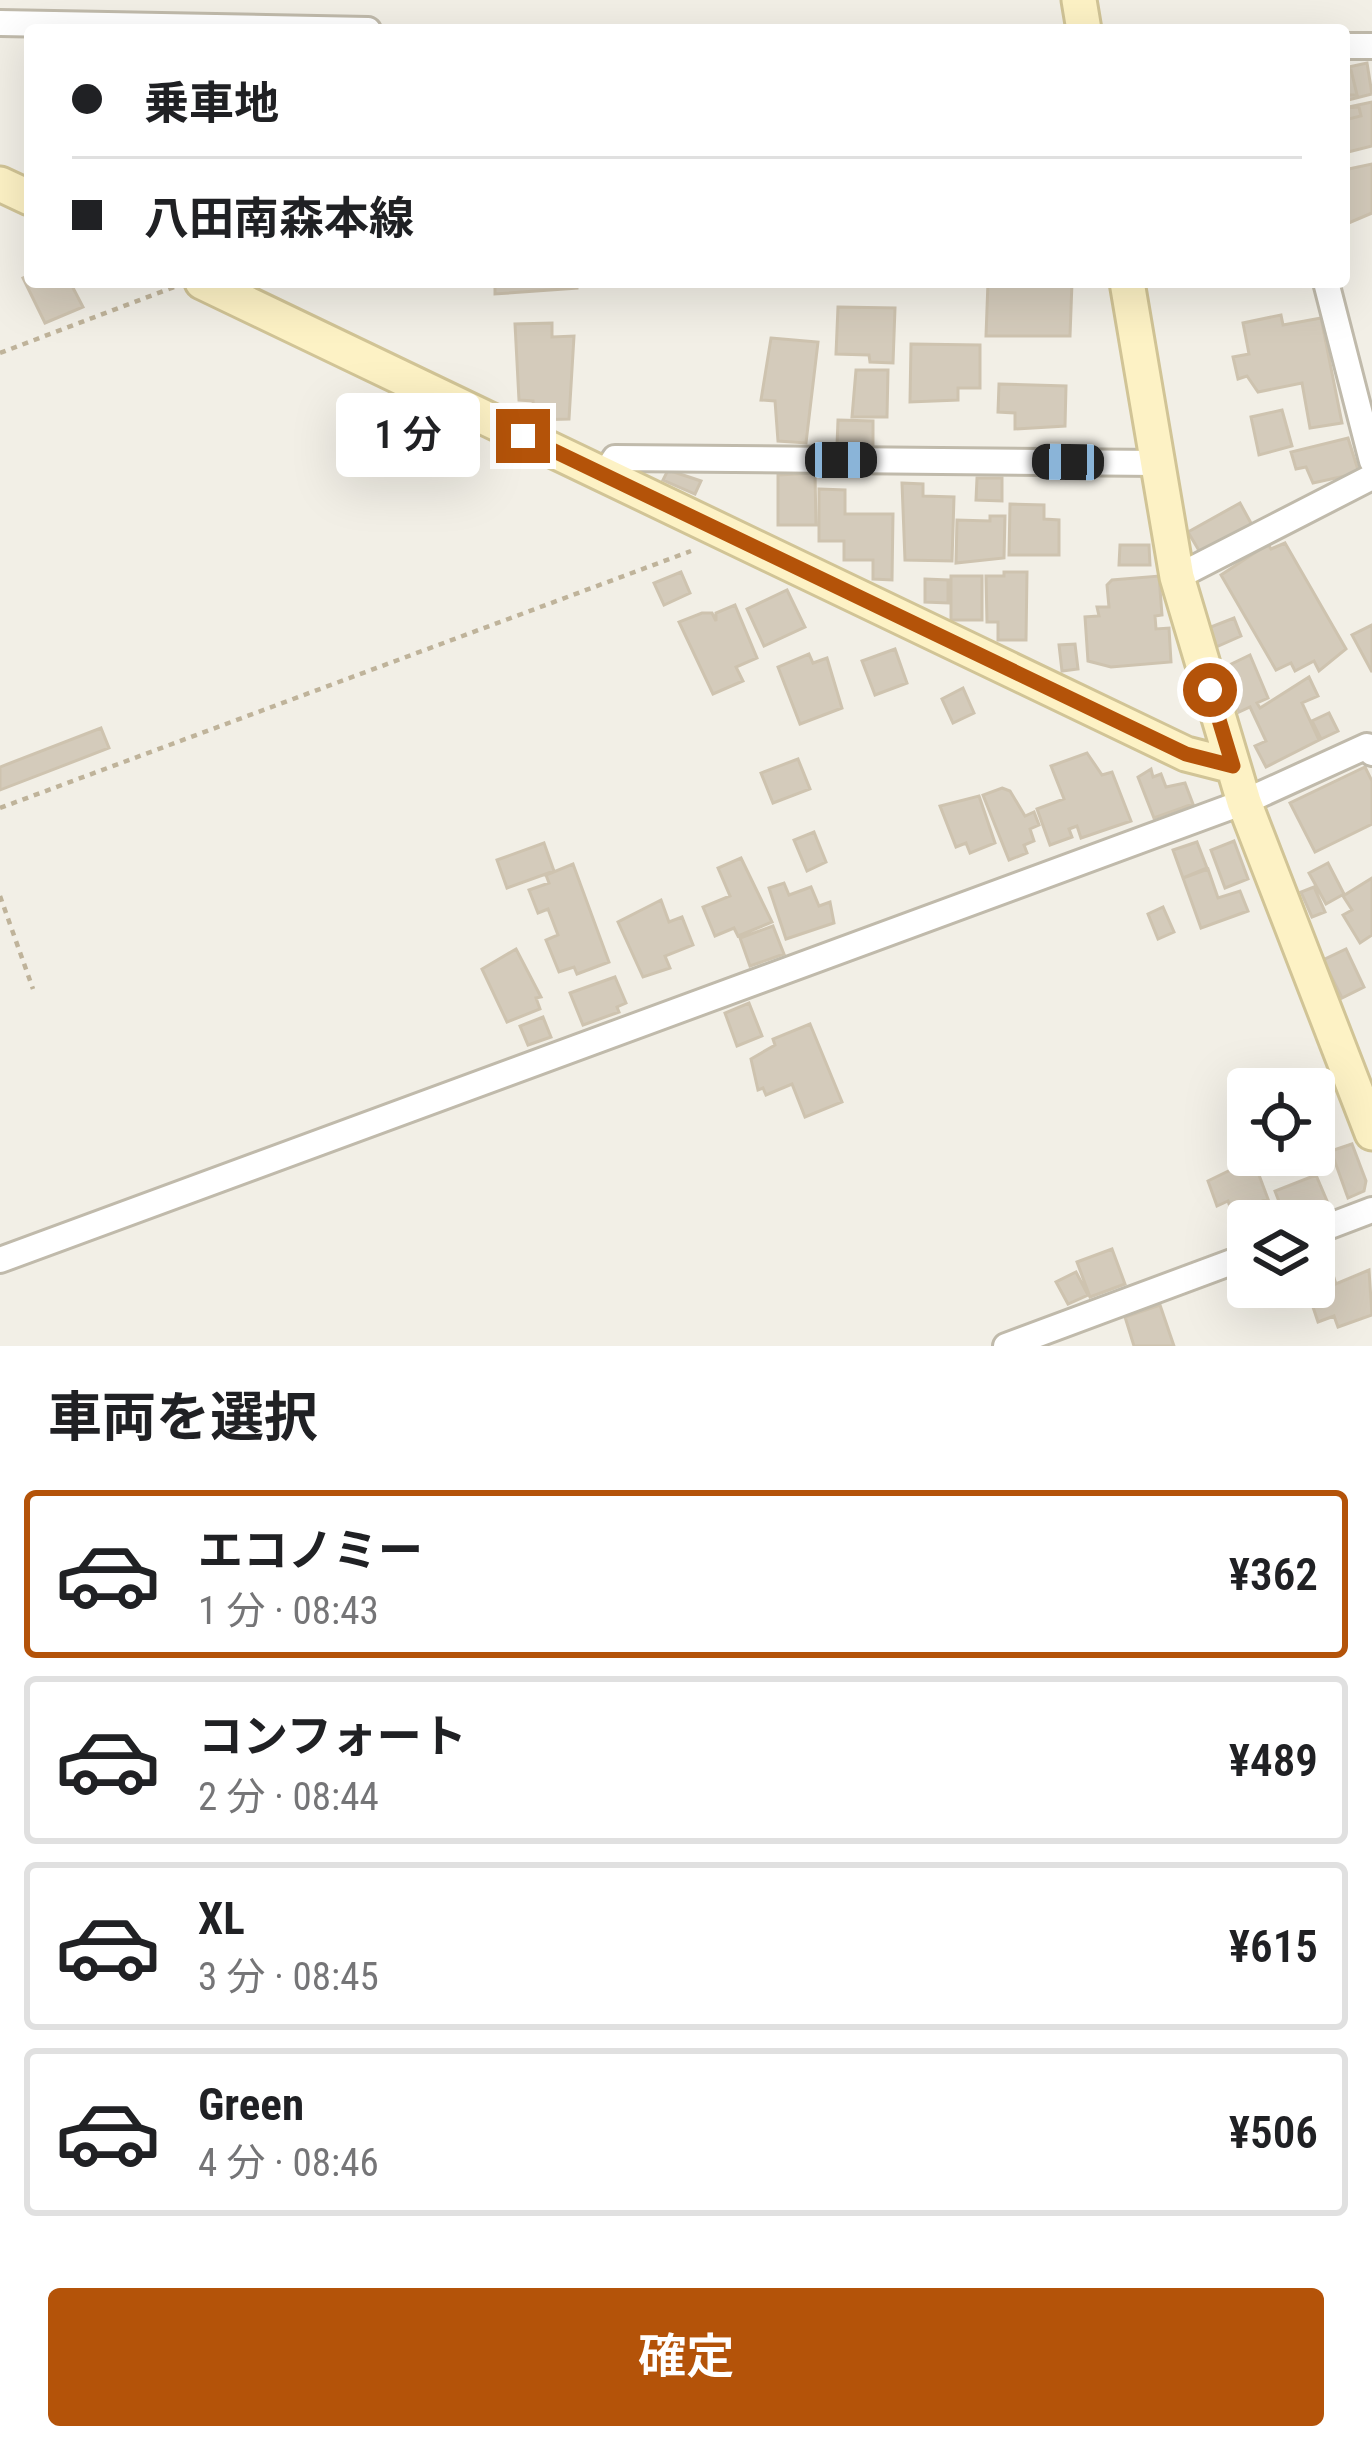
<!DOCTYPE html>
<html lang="ja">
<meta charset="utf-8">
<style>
body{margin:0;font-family:"Roboto Condensed","Noto Sans JP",sans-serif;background:#f6f6f6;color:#202124;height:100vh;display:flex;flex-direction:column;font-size:45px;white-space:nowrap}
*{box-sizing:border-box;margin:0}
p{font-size:39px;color:#757577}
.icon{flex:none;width:66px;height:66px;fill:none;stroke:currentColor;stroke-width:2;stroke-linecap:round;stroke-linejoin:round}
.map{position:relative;height:1346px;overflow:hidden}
.details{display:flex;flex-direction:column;background:#fff;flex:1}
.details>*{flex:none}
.top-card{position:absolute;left:24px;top:24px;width:1326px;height:264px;border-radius:12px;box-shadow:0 12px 48px #0002;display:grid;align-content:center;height:264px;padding:0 48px;background:#fff}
.buttons{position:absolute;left:1227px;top:1068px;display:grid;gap:24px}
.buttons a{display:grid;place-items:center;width:108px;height:108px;border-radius:12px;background:#fff;box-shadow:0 12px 48px #0002;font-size:60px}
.end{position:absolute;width:54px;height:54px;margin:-27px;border:15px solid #b45309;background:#fff;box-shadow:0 0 0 6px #fff}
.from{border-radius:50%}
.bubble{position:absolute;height:84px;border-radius:12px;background:#fff;box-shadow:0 12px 48px #0002;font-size:39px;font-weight:600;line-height:84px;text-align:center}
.car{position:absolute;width:36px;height:72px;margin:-36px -18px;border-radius:15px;box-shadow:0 0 9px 3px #0007;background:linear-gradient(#222 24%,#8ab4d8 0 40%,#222 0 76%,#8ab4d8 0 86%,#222 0)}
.top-card b{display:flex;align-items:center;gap:42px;height:114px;font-size:45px}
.top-card b+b{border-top:3px solid #e0e0e0}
.top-card i{width:30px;height:30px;background:#202124}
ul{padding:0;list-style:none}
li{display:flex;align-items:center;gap:36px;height:168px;margin:0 24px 18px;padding:0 24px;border:6px solid #e0e0e0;border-radius:12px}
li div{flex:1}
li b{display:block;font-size:45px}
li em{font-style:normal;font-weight:600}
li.selected{border-color:#b45309}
li>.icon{width:108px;height:108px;stroke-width:1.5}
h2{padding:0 48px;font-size:54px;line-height:144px}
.primary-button{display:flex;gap:24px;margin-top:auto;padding:24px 48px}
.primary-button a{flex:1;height:138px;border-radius:12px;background:#b45309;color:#fff;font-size:48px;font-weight:600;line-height:138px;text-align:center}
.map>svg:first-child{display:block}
.building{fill:#d4cbbb;stroke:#cec3af;stroke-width:3}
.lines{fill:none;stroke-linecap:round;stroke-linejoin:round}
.street-casing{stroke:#c0baab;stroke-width:30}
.secondary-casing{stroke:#d1c496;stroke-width:39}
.path{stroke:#bfb39a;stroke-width:4.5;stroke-dasharray:6 6;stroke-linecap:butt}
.street{stroke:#fff;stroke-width:24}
.secondary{stroke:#fdf2c5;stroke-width:33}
.route{stroke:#b45309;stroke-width:15}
</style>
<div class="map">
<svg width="1372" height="1346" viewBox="0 0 1372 1346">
<rect width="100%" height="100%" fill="#f2efe6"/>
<path class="building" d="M 1367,63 L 1372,94 L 1344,101 L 1344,95 L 1357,95 L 1351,70 L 1344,68 Z
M 1367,63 L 1372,94 L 1344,101 L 1344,68 Z
M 1372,102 L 1372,146 L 1344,153 L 1344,115 L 1345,120 L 1361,116 L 1359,107 L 1344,108 Z
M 1372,102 L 1372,146 L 1344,153 L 1344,108 Z
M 1372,164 L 1372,213 L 1344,225 L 1344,170 Z
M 30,275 L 30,282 L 70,282 L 83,307 L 45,323 L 23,278 Z
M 495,282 L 577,282 L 577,288 L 495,294 Z
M 988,282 L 1072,282 L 1070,336 L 986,336 Z
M 838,307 L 895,308 L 893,363 L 870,362 L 869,355 L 836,354 Z
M 1281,315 L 1283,325 L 1321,318 L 1342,423 L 1310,428 L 1302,383 L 1258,392 L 1247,376 L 1238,379 L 1233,357 L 1249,354 L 1243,323 Z
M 552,323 L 552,337 L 574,336 L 569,419 L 534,420 L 533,401 L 519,400 L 515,324 Z
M 771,338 L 818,342 L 806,443 L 778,441 L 775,401 L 761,400 Z
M 911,344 L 980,345 L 980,388 L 958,388 L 958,400 L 910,402 Z
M 856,370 L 888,370 L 887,417 L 852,417 Z
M 999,384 L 1066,386 L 1065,426 L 1015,429 L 1015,413 L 998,412 Z
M 1282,410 L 1292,446 L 1259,455 L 1251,417 Z
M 838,420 L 873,421 L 873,446 L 837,446 Z
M 1348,438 L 1359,473 L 1313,483 L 1306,467 L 1296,469 L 1291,452 Z
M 668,470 L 701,481 L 695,494 L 663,480 Z
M 815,473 L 816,525 L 778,525 L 778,475 Z
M 977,478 L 1002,478 L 1002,501 L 976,500 Z
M 902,483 L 923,484 L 923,496 L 954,497 L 952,561 L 905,560 Z
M 819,489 L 845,490 L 845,514 L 893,514 L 892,580 L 873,579 L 873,560 L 844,560 L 844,541 L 819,541 Z
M 1240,503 L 1252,525 L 1201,554 L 1188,532 Z
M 1010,504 L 1044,505 L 1044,519 L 1059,520 L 1059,555 L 1009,555 Z
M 990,516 L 1005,516 L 1004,558 L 956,563 L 957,520 L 990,521 Z
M 1285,543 L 1346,649 L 1319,671 L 1314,661 L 1295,671 L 1291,663 L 1276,670 L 1221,575 L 1268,544 L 1271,549 Z
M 1120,545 L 1149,545 L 1150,565 L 1119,565 Z
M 681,572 L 690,593 L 664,605 L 654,583 Z
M 1004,572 L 1027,572 L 1026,640 L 998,640 L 998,622 L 987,622 L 986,576 L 1004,576 Z
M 951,576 L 982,576 L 982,620 L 951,620 Z
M 1159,576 L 1162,615 L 1155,616 L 1156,629 L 1169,628 L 1171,662 L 1111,667 L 1088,661 L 1085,617 L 1099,616 L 1097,607 L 1109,607 L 1107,585 L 1112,580 Z
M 925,579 L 948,580 L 948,603 L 925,602 Z
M 787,590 L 805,627 L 764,646 L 747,609 Z
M 735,605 L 757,658 L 736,667 L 743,681 L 713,694 L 679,622 L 702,613 L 712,613 L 716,621 L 716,613 Z
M 735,605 L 757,658 L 736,667 L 743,681 L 713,694 L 679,622 L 702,613 L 712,613 L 716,621 L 716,613 Z
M 1234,618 L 1241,636 L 1216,647 L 1208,628 Z
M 1372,625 L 1372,672 L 1352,635 Z
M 1075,644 L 1078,669 L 1062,671 L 1059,645 Z
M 895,649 L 907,683 L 875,695 L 862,661 Z
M 809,654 L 813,663 L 827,658 L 842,708 L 800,724 L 778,667 Z
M 1250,655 L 1268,698 L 1257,703 L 1260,708 L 1309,677 L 1318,696 L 1302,703 L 1319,740 L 1266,767 L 1255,746 L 1266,741 L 1250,707 L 1239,712 L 1219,670 Z
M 963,688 L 974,713 L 953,723 L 942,699 Z
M 1329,713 L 1338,731 L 1321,739 L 1312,721 Z
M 101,728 L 109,748 L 0,790 L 0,767 Z
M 1087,753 L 1102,775 L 1112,772 L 1131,821 L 1081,838 L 1077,826 L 1069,829 L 1072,837 L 1050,845 L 1037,809 L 1064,799 L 1051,766 Z
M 798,759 L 810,789 L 773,803 L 761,773 Z
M 1365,767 L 1372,781 L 1372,824 L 1315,852 L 1290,803 Z
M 1151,769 L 1153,777 L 1161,774 L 1166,787 L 1185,783 L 1193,804 L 1154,818 L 1138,777 Z
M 1002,788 L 1010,791 L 1025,816 L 1034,812 L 1039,825 L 1030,829 L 1034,841 L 1024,845 L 1027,853 L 1009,860 L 983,795 Z
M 979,796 L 995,843 L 970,853 L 966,843 L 956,847 L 940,806 Z
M 814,832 L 826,862 L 807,871 L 794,840 Z
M 1234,841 L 1248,879 L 1225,888 L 1211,850 Z
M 1197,842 L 1207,868 L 1183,878 L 1173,850 Z
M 544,843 L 554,871 L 507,888 L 497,860 Z
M 741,858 L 772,922 L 738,936 L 734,928 L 715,936 L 703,907 L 730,896 L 718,868 Z
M 1328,863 L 1344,894 L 1326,904 L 1309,873 Z
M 573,864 L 609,962 L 577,974 L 574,967 L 559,972 L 546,940 L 558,935 L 548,909 L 538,913 L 529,890 L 549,883 L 546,875 Z
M 1208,869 L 1218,898 L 1240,891 L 1248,911 L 1201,928 L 1183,878 Z
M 1372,878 L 1372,935 L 1360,943 L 1343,915 L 1352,910 L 1343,896 Z
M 784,883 L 789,895 L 811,887 L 819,906 L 830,902 L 834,923 L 786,939 L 769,888 Z
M 1314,887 L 1325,912 L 1312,917 L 1301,892 Z
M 661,900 L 669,922 L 682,917 L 693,945 L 665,956 L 670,968 L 643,977 L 618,922 Z
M 1163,907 L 1174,932 L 1158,939 L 1148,914 Z
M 773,926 L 784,954 L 750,966 L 740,938 Z
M 516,949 L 541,997 L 536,998 L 540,1009 L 507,1022 L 482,969 Z
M 1346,949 L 1364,987 L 1342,998 L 1323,960 Z
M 615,977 L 626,1003 L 617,1007 L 619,1012 L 583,1025 L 570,993 Z
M 749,1003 L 762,1036 L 737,1046 L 725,1013 Z
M 543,1017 L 551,1037 L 528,1045 L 520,1026 Z
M 810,1024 L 842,1102 L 805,1117 L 792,1084 L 766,1095 L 763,1088 L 758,1090 L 751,1059 L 775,1045 L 773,1039 Z
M 1352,1144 L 1366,1181 L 1364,1191 L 1348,1198 L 1331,1151 Z
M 1253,1159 L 1268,1199 L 1232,1212 L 1228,1201 L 1217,1206 L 1208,1181 Z
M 1316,1175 L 1327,1201 L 1285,1217 L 1275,1191 Z
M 1323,1243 L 1335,1281 L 1310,1289 L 1314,1246 Z
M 1112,1249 L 1125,1284 L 1090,1297 L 1077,1262 Z
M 1369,1270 L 1372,1315 L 1338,1327 L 1334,1316 L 1318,1322 L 1309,1295 Z
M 1076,1272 L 1088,1295 L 1068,1304 L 1056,1282 Z
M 1160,1305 L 1174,1346 L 1134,1346 L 1125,1317 Z"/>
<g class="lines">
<g class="street-casing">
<path id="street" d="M 0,23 L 368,30
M 1344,46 L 1372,46
M 1326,282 L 1372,461
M 604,475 L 615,458 L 1158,463
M 1177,577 L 1372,477
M 1314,1232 L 1372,1210
M 0,1260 L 1244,802 L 1367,746 L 1372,753
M 1006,1346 L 1248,1256"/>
</g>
<g class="secondary-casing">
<path id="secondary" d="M 1079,0 L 1084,30
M 0,184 L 30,198
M 202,282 L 1186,754 L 1233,766
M 1127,282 L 1177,577 L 1244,802 L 1372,1133"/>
</g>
<path class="path" d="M 0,353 L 174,287
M 0,808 L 691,551
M 0,896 L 33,989"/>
<use href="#street" class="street"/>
<use href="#secondary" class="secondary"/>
</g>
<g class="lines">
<path class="route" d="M 523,436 L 1186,754 L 1233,766 L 1210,690"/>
</g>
</svg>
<div class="buttons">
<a><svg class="icon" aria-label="locate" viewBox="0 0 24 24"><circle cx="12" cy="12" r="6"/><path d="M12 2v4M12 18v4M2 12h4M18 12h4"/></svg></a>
<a><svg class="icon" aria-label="layers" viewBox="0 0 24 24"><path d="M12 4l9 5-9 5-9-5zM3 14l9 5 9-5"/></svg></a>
</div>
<i class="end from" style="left:1210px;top:690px"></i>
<i class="end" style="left:523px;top:436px"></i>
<div class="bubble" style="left:336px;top:393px;width:144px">1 分</div>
<i class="car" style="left:841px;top:460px;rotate:90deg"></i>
<i class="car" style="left:1068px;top:462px;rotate:271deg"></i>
<div class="top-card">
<b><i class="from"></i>乗車地</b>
<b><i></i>八田南森本線</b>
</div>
</div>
<section class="details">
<h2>車両を選択</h2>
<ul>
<li class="selected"><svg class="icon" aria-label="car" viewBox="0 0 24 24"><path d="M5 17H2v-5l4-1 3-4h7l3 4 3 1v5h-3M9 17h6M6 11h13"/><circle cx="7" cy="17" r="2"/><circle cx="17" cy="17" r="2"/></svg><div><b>エコノミー</b><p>1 分 · 08:43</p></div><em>¥362</em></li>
<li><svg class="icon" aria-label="car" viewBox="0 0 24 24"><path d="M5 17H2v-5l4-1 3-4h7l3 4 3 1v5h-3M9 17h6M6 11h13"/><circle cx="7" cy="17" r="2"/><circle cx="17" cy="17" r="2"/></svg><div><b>コンフォート</b><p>2 分 · 08:44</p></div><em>¥489</em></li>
<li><svg class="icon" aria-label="car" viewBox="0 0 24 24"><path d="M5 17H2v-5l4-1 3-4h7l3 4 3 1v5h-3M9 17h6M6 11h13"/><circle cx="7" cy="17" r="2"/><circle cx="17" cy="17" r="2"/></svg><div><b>XL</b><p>3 分 · 08:45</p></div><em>¥615</em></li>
<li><svg class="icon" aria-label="car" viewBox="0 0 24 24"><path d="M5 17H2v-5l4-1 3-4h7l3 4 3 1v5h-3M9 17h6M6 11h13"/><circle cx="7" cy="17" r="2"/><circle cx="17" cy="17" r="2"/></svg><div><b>Green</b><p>4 分 · 08:46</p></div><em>¥506</em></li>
</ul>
<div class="primary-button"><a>確定</a></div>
</section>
